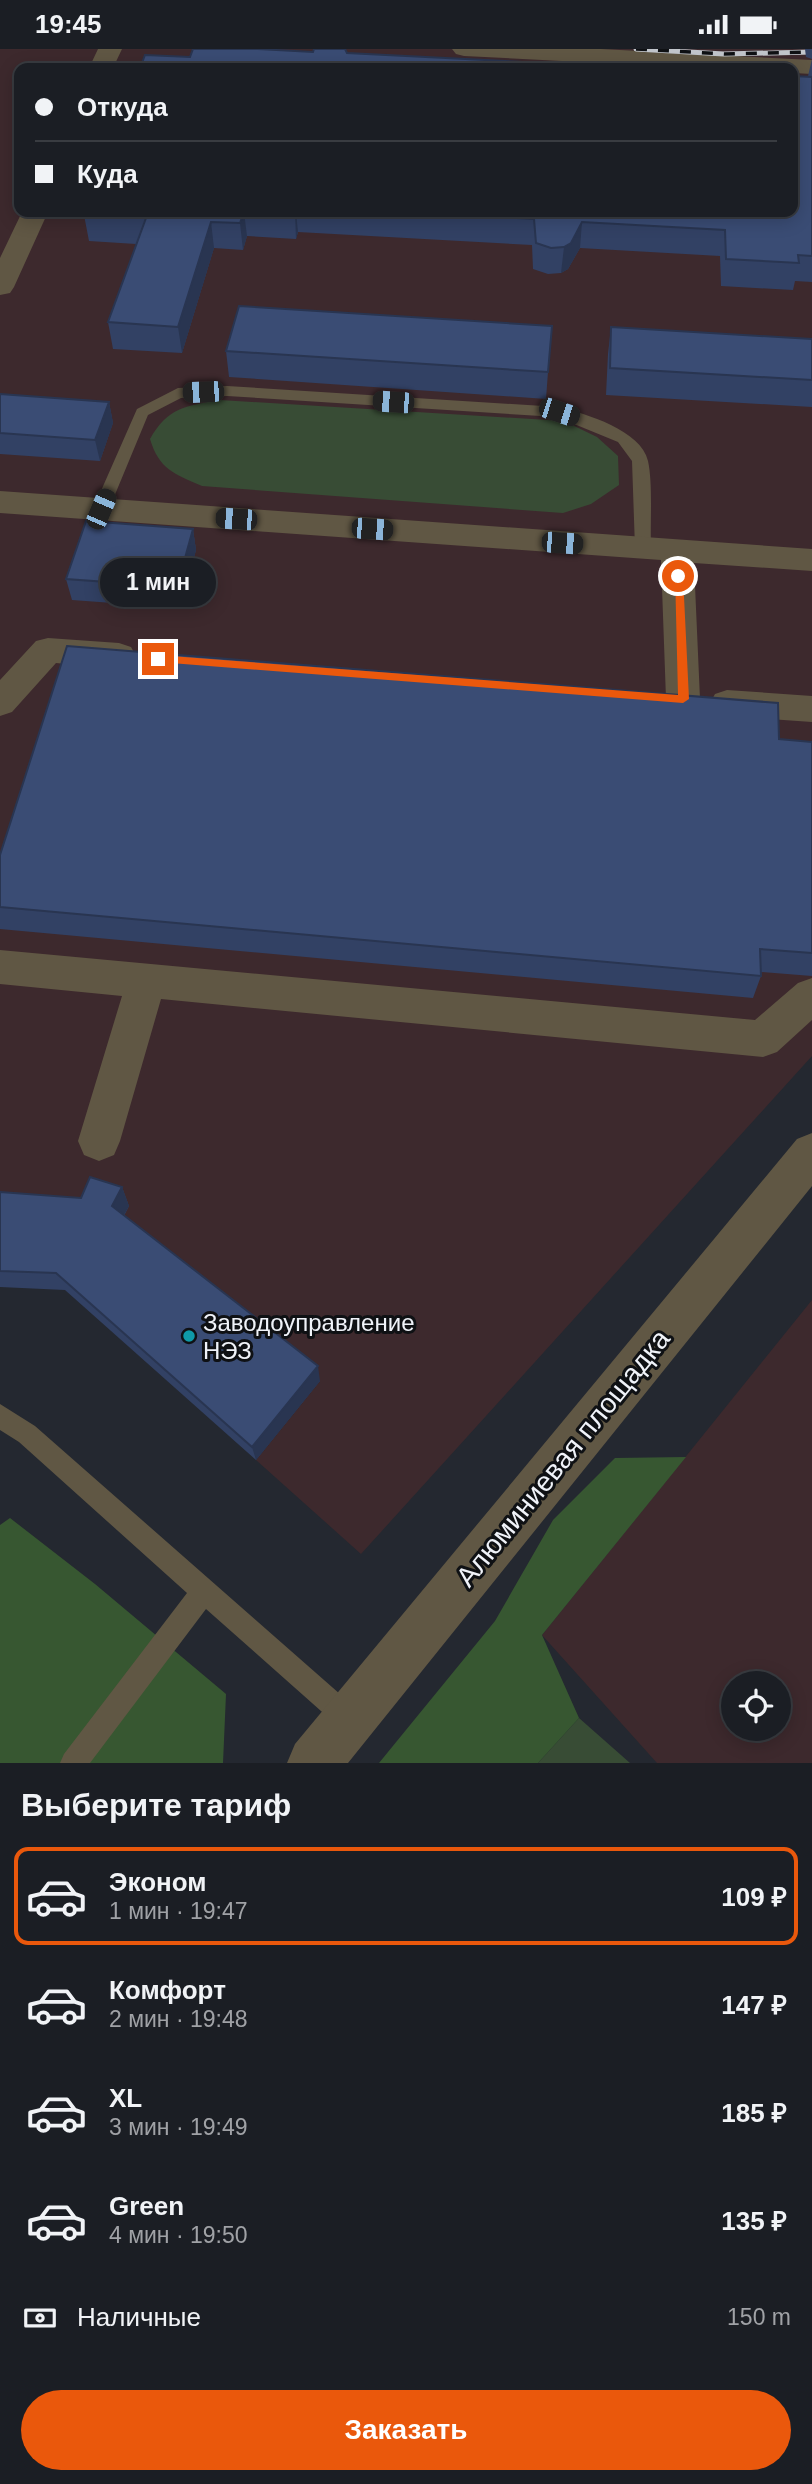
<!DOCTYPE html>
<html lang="ru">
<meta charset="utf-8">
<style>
body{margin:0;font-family:Helvetica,sans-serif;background:#282b31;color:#f1f3f6;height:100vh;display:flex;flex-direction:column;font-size:26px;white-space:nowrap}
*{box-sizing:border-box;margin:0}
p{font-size:23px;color:#a0a2a6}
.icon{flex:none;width:38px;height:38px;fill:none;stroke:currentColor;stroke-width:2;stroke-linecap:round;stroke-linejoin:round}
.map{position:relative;height:1714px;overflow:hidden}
.panel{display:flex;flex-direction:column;background:#1b1e24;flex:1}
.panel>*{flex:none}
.banner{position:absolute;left:14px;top:14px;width:784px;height:154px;border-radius:14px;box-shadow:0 4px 18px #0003,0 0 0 2px #393c41;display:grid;align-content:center;height:154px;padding:0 21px;background:#1b1e24}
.fabs{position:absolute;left:721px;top:1622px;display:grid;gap:14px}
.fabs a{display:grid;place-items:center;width:70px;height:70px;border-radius:50%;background:#1b1e24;box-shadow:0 4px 18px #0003,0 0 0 2px #393c41;font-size:35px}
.end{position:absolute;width:32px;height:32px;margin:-16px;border:9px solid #ea580c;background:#fff;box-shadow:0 0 0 4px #fff}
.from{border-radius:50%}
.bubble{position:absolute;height:49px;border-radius:24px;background:#1b1e24;box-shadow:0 4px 18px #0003,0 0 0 2px #393c41;font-size:23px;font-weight:600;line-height:49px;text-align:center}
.car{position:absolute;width:21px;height:42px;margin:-21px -10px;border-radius:9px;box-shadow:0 0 5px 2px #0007;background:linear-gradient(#222 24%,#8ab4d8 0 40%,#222 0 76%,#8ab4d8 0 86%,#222 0)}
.banner b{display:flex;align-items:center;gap:24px;height:66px;font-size:26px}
.banner b+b{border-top:2px solid #393c41}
.banner i{width:18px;height:18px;background:#f1f3f6}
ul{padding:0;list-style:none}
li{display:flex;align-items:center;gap:21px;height:98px;margin:0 14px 10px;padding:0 7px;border:4px solid transparent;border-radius:14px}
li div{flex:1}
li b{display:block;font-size:26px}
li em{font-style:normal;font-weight:600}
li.selected{border-color:#ea580c}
li>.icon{width:63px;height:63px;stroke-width:1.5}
h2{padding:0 21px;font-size:32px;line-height:84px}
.pay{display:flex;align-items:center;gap:18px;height:77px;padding:0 21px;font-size:26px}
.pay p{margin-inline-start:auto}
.primary-button{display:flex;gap:14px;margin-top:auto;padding:14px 21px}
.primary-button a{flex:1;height:80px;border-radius:42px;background:#ea580c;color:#fff;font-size:28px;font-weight:600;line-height:80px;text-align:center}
.status{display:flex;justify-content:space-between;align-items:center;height:49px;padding:0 35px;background:#1b1e24;direction:ltr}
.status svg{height:19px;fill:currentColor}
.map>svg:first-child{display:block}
.industrial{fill:#3d292d;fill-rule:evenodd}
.green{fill:#384c35}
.forest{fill:#375731}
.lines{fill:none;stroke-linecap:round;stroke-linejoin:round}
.lane{fill:#605744;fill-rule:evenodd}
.street{fill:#605744;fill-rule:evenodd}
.rail-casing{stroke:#c2c6cc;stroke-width:5}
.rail{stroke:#0f1114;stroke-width:3.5;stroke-dasharray:11;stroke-linecap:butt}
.wall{fill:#324164}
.shaded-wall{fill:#293551}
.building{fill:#3a4c74;stroke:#293551;stroke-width:2}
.route{fill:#ea580c}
.culture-dot{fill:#0f9aa8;stroke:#0f1114;stroke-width:2.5}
.labels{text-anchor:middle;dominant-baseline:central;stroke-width:6;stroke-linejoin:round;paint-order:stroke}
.poi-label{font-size:24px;fill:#f0f3f9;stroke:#0f1114;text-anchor:start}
.near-street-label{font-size:28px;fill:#f0f3f9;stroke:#0f1114}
</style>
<div class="status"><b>19:45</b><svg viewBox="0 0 49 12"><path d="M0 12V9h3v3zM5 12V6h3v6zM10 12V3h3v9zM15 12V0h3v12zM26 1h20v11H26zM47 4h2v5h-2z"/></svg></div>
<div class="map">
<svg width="812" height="1714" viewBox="0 0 812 1714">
<rect width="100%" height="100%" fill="#242830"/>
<path class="industrial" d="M 0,0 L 812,0 L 812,1007 L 361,1505 L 256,1411 L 320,1332 L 0,1161 ZM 19,19 L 793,19 L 793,163 L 19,163 Z
M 812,1251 L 812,1714 L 657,1714 L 542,1586 ZM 733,1634 L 779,1634 L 779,1680 L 733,1680 Z"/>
<path class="green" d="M 220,351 L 564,372 L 597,388 L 618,407 L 619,436 L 591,455 L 563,464 L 202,437 C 174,425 159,420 150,390 C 168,358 186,357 220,351 Z
M 579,1669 L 630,1714 L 538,1714 Z"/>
<path class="forest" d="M 686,1408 L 542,1586 L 579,1669 L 538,1714 L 379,1714 L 495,1572 L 553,1471 L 615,1409 Z
M 10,1469 L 95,1535 L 226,1645 L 223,1714 L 0,1714 L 0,1476 Z"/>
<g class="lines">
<path class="lane" d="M 227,337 L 559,358 C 586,365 641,381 648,412 C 653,435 650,474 651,499 L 643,505 L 635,499 L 632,412 L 618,393 L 557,368 L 227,347 L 181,349 L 148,366 L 109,460 L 107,464 L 95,464 L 93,460 L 137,360 L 178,339 Z
M 0,1355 L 35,1377 L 357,1660 L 361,1669 L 357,1678 L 348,1682 L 339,1678 L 206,1560 L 90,1714 L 60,1714 L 64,1705 L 187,1544 L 19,1393 L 0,1381 Z"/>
<path class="street" d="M 98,0 L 122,0 L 113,19 L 89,19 Z
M 452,0 L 601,0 L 812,11 L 812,25 L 793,24 L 793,19 L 698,19 L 464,7 L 456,5 Z
M 22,163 L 48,163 L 14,238 L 10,244 L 0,246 L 0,209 Z
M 0,442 L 812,500 L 812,522 L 694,514 L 700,650 L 695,659 L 683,663 L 671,659 L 666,650 L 661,511 L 0,464 Z
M 48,589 L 119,594 L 131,598 L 136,607 L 131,616 L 119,620 L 56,614 L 12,663 L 0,667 L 0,631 L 36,592 Z
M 727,641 L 812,647 L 812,673 L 727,667 L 715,663 L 710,654 L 715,645 Z
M 0,901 L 755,971 L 798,934 L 812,929 L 812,971 L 777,1003 L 763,1008 L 161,950 L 120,1092 L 114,1106 L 99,1112 L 84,1106 L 78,1092 L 122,947 L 0,935 Z
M 812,1084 L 812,1137 L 348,1714 L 287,1714 L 295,1695 L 797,1090 Z"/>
<g class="rail-casing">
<path id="rail" d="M 636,0 L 724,5 L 812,3"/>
</g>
<use href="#rail" class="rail"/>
</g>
<path class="wall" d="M 805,0 L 812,0 L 812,233 L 795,232 L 793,241 L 721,237 L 720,207 L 580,199 L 568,220 L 561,224 L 548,225 L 533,220 L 532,196 L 298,183 L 296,190 L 247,187 L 243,201 L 214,199 L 182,304 L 113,300 L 108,273 L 136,195 L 89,192 L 84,166 L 85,163 L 793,163 L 808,27 L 812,10 L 806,8 Z
M 611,278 L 812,290 L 812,358 L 606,346 L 608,305 Z
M 226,302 L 548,323 L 546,350 L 229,328 Z
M 0,345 L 109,353 L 113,374 L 100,412 L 0,405 Z
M 193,480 L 196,501 L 181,559 L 72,551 L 66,530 Z
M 779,690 L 812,693 L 812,927 L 761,923 L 761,927 L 753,949 L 0,880 L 0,806 Z
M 122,1138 L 129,1157 L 124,1167 L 320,1332 L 256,1411 L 65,1241 L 0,1238 L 0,1143 L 81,1149 Z"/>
<path class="shaded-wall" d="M 244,163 L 247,187 L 243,201 L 240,174 Z
M 295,163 L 296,163 L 298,183 L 296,190 Z
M 211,173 L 214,199 L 182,304 L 178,278 Z
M 582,173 L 580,199 L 568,220 L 561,224 L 564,198 Z
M 109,353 L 113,374 L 100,412 L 95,391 Z
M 193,480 L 196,501 L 181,559 L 177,538 Z
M 122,1138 L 129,1157 L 119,1175 L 112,1157 Z
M 318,1317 L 320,1332 L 256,1411 L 252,1398 Z"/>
<path class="building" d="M 193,0 L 258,0 L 313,3 L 314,0 L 345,0 L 347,4 L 644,19 L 140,19 L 145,6 L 190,8 Z
M 793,27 L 812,28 L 812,207 L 798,206 L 799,214 L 726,210 L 725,181 L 582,173 L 571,194 L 564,198 L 551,199 L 536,194 L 534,170 L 402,163 L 793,163 Z
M 85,163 L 244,163 L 240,174 L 211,173 L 178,278 L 108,273 L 146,169 L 84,166 Z
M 239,257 L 552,277 L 548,323 L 226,302 Z
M 611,278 L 812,290 L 812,331 L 610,319 Z
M 0,345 L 109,353 L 95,391 L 0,384 Z
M 86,472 L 193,480 L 177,538 L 66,530 Z
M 67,597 L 778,654 L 779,690 L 812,693 L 812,904 L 760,900 L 761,927 L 0,858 L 0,806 Z
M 90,1128 L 122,1138 L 112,1157 L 318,1317 L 252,1398 L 56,1224 L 0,1222 L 0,1143 L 81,1149 Z"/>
<path class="route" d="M 675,524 L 683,527 L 689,650 L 683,654 L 158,613 L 153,610 L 158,606 L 678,646 Z"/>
<circle class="culture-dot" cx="189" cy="1287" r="7"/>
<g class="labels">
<g class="poi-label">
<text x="203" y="1273">Заводоуправление<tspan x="203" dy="28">НЭЗ</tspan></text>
</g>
<g class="near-street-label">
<text transform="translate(563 1409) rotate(-51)">Алюминиевая площадка</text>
</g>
</g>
</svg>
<div class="fabs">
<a><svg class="icon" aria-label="locate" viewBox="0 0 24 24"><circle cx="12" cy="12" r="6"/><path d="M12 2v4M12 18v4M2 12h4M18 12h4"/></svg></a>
</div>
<i class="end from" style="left:678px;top:527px"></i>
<i class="end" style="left:158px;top:610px"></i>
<div class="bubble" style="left:100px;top:509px;width:116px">1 мин</div>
<i class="car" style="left:203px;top:343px;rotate:268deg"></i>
<i class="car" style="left:393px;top:353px;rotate:274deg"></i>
<i class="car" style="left:559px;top:363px;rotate:108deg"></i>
<i class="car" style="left:101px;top:460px;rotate:23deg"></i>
<i class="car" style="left:236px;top:470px;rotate:274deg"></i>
<i class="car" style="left:372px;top:480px;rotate:94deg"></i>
<i class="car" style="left:562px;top:494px;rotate:94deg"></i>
<div class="banner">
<b><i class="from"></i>Откуда</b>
<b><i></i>Куда</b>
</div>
</div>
<section class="panel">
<h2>Выберите тариф</h2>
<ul>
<li class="selected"><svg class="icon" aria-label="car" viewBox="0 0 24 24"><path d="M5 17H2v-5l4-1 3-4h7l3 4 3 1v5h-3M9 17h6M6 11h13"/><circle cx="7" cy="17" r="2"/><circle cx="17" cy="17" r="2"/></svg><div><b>Эконом</b><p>1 мин · 19:47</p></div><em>109 ₽</em></li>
<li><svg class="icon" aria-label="car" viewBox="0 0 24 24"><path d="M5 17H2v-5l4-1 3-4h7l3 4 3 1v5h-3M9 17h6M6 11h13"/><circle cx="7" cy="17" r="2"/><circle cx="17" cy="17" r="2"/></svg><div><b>Комфорт</b><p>2 мин · 19:48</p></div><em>147 ₽</em></li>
<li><svg class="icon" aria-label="car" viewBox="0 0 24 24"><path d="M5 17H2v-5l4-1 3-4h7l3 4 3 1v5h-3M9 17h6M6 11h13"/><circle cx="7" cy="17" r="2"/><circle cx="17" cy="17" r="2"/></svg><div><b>XL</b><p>3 мин · 19:49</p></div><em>185 ₽</em></li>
<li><svg class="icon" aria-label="car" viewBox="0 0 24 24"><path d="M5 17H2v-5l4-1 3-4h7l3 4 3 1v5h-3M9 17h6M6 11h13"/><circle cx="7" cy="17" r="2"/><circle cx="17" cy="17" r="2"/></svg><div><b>Green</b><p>4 мин · 19:50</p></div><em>135 ₽</em></li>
</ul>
<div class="pay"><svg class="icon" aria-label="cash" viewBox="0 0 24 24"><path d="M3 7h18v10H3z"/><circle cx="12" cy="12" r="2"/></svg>Наличные<p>150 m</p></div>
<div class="primary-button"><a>Заказать</a></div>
</section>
